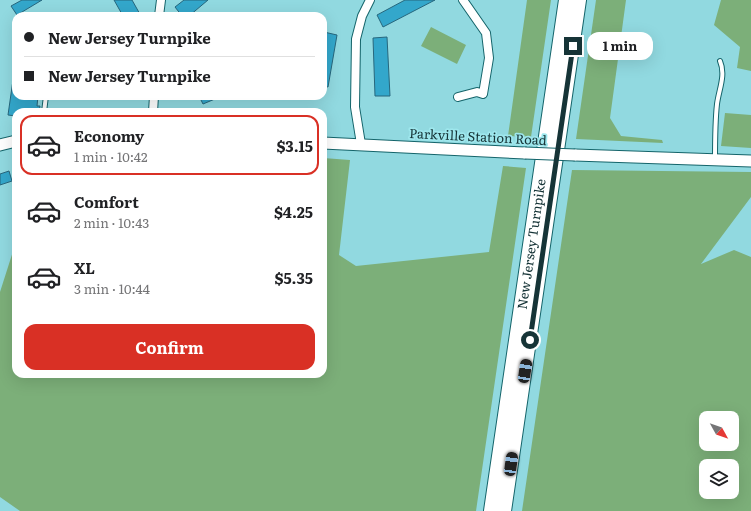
<!DOCTYPE html>
<meta charset="utf-8">
<style>
body{margin:0;font-family:Literata,serif;background:#f6f6f6;color:#202124;height:100vh;display:flex;flex-direction:column;font-size:15px;white-space:nowrap}
*{box-sizing:border-box;margin:0}
p{font-size:13px;color:#757577}
.icon{flex:none;width:22px;height:22px;fill:none;stroke:currentColor;stroke-width:2;stroke-linecap:round;stroke-linejoin:round}
.map{position:relative;flex:1;overflow:hidden}
.panel{position:absolute;left:12px;top:108px;width:315px;height:270px;display:flex;flex-direction:column;background:#fff;border-radius:12px;box-shadow:0 4px 16px #0002}
.panel>*{flex:none}
.guide{position:absolute;left:12px;top:12px;width:315px;height:88px;border-radius:12px;box-shadow:0 4px 16px #0002;display:grid;align-content:center;height:88px;padding:0 12px;background:#fff}
.needle{width:26px;rotate:130deg}
.fabs{position:absolute;left:699px;top:411px;display:grid;gap:8px}
.fabs a{display:grid;place-items:center;width:40px;height:40px;border-radius:8px;background:#fff;box-shadow:0 4px 16px #0002;font-size:20px}
.end{position:absolute;width:18px;height:18px;margin:-9px;border:5px solid #163437;background:#fff;box-shadow:0 0 0 2px #fff}
.from{border-radius:50%}
.bubble{position:absolute;height:28px;border-radius:12px;background:#fff;box-shadow:0 4px 16px #0002;font-size:13px;font-weight:700;line-height:28px;text-align:center}
.car{position:absolute;width:12px;height:24px;margin:-12px -6px;border-radius:5px;box-shadow:0 0 3px 1px #0007;background:linear-gradient(#222 24%,#8ab4d8 0 40%,#222 0 76%,#8ab4d8 0 86%,#222 0)}
.guide b{display:flex;align-items:center;gap:14px;height:38px;font-size:15px}
.guide b+b{border-top:1px solid #e0e0e0}
.guide i{width:10px;height:10px;background:#202124}
ul{padding:7px 0 0;list-style:none}
li{display:flex;align-items:center;gap:12px;height:60px;margin:0 8px 6px;padding:0 4px;border:2px solid transparent;border-radius:12px}
li div{flex:1}
li b{display:block;font-size:15px}
li em{font-style:normal;font-weight:700}
li.selected{border-color:#d93025}
li>.icon{width:36px;height:36px;stroke-width:1.5}
.cta{display:flex;gap:8px;margin-top:auto;padding:8px 12px}
.cta a{flex:1;height:46px;border-radius:12px;background:#d93025;color:#fff;font-size:16px;font-weight:700;line-height:46px;text-align:center}
.map>svg:first-child{display:block}
.green{fill:#7caf79;fill-rule:evenodd}
.building{fill:#33a7cb;stroke:#27677d}
.lines{fill:none;stroke-linecap:round;stroke-linejoin:round}
.service-casing{stroke:#14646a;stroke-width:6}
.minor-casing{stroke:#14646a;stroke-width:10}
.secondary-casing{stroke:#14646a;stroke-width:13}
.motorway-casing{stroke:#14646a;stroke-width:16}
.service{stroke:#fff;stroke-width:4}
.minor{stroke:#fff;stroke-width:8}
.secondary{stroke:#fff;stroke-width:11}
.motorway{stroke:#fff;stroke-width:14}
.secondary-bridge-casing{stroke:#14646a;stroke-width:13;stroke-linecap:butt}
.secondary-bridge{stroke:#fff;stroke-width:11}
.route{stroke:#163437;stroke-width:5}
.labels{text-anchor:middle;dominant-baseline:central;stroke-width:3.5;stroke-linejoin:round;paint-order:stroke}
.street-label{font-size:13px;fill:#163437;stroke:#9ee7ed}
</style>
<div class="map">
<svg width="751" height="511" viewBox="0 0 751 511">
<rect width="100%" height="100%" fill="#91d9e0"/>
<path class="green" d="M 527,0 L 551,0 L 531,137 L 508,136 Z
M 596,0 L 626,0 L 610,118 L 621,136 L 662,140 L 663,143 L 576,139 Z
M 721,0 L 751,0 L 751,71 L 737,68 L 740,47 L 714,25 Z
M 431,27 L 466,45 L 457,64 L 421,46 Z
M 725,113 L 751,115 L 751,148 L 721,146 Z
M 323,158 L 350,160 L 339,255 L 356,266 L 489,252 L 503,166 L 526,168 L 476,511 L 20,511 L 0,497 L 0,292 L 16,242 L 16,374 L 323,374 Z
M 572,170 L 751,172 L 751,197 L 701,264 L 734,250 L 751,257 L 751,511 L 522,511 ZM 706,418 L 732,418 L 732,444 L 706,444 ZM 706,466 L 732,466 L 732,492 L 706,492 Z"/>
<path class="building" d="M 22,0 L 42,0 L 17,15 L 11,6 Z
M 114,0 L 132,0 L 141,16 L 123,16 Z
M 184,0 L 208,0 L 189,16 L 182,16 L 175,7 Z
M 405,0 L 435,0 L 383,27 L 377,15 Z
M 324,32 L 337,35 L 328,87 L 323,86 L 323,38 Z
M 387,37 L 390,96 L 375,96 L 373,38 Z
M 13,80 L 16,80 L 16,96 L 38,96 L 37,106 L 40,106 L 39,112 L 16,112 L 16,116 L 8,115 Z
M 199,96 L 222,96 L 203,104 Z
M 9,171 L 12,181 L 0,185 L 0,174 Z"/>
<g class="lines">
<g class="service-casing">
<path id="service" d="M 44,112 L 46,96
M 715,160 C 715,141 715,122 717,104 C 719,89 726,75 720,61"/>
</g>
<g class="minor-casing">
<path id="minor" d="M 159,16 L 161,0
M 458,97 L 477,92 L 483,94 L 489,58 L 486,33 L 463,0
M 153,112 L 154,96
M 361,144 L 355,107 L 356,39 L 362,16 L 370,0"/>
</g>
<g class="secondary-casing">
<path id="secondary" d="M 323,143 L 525,153
M 0,145 L 16,141
M 575,155 L 751,161"/>
</g>
<g class="motorway-casing">
<g id="motorway">
<path id="s1" d="M 491,511 L 566,0"/>
<path d="M 504,511 L 579,0"/>
</g>
</g>
<use href="#service" class="service"/>
<use href="#minor" class="minor"/>
<use href="#secondary" class="secondary"/>
<use href="#motorway" class="motorway"/>
<g class="secondary-bridge-casing">
<path id="secondary-bridge" d="M 525,153 L 575,155"/>
</g>
<use href="#secondary-bridge" class="secondary-bridge"/>
</g>
<g class="lines">
<path class="route" d="M 530,340 L 573,46"/>
</g>
<g class="labels">
<g class="street-label">
<text transform="translate(478 136) rotate(3)">Parkville Station Road</text>
<text stroke="none"><textPath href="#s1" startOffset="270">New Jersey Turnpike</textPath></text>
</g>
</g>
</svg>
<div class="fabs">
<a><svg class="needle" viewBox="-14 -14 28 28"><path d="M0-13l5 13h-10z" fill="#e53935"/><path d="M0 13l5-13h-10z" fill="#757577"/></svg></a>
<a><svg class="icon" aria-label="layers" viewBox="0 0 24 24"><path d="M12 4l9 5-9 5-9-5zM3 14l9 5 9-5"/></svg></a>
</div>
<i class="end from" style="left:530px;top:340px"></i>
<i class="end" style="left:573px;top:46px"></i>
<div class="bubble" style="left:587px;top:32px;width:66px">1 min</div>
<i class="car" style="left:525px;top:371px;rotate:9deg"></i>
<i class="car" style="left:511px;top:464px;rotate:8deg"></i>
<div class="guide">
<b><i class="from"></i>New Jersey Turnpike</b>
<b><i></i>New Jersey Turnpike</b>
</div>
<section class="panel">
<ul>
<li class="selected"><svg class="icon" aria-label="car" viewBox="0 0 24 24"><path d="M5 17H2v-5l4-1 3-4h7l3 4 3 1v5h-3M9 17h6M6 11h13"/><circle cx="7" cy="17" r="2"/><circle cx="17" cy="17" r="2"/></svg><div><b>Economy</b><p>1 min · 10:42</p></div><em>$3.15</em></li>
<li><svg class="icon" aria-label="car" viewBox="0 0 24 24"><path d="M5 17H2v-5l4-1 3-4h7l3 4 3 1v5h-3M9 17h6M6 11h13"/><circle cx="7" cy="17" r="2"/><circle cx="17" cy="17" r="2"/></svg><div><b>Comfort</b><p>2 min · 10:43</p></div><em>$4.25</em></li>
<li><svg class="icon" aria-label="car" viewBox="0 0 24 24"><path d="M5 17H2v-5l4-1 3-4h7l3 4 3 1v5h-3M9 17h6M6 11h13"/><circle cx="7" cy="17" r="2"/><circle cx="17" cy="17" r="2"/></svg><div><b>XL</b><p>3 min · 10:44</p></div><em>$5.35</em></li>
</ul>
<div class="cta"><a>Confirm</a></div>
</section>
</div>
